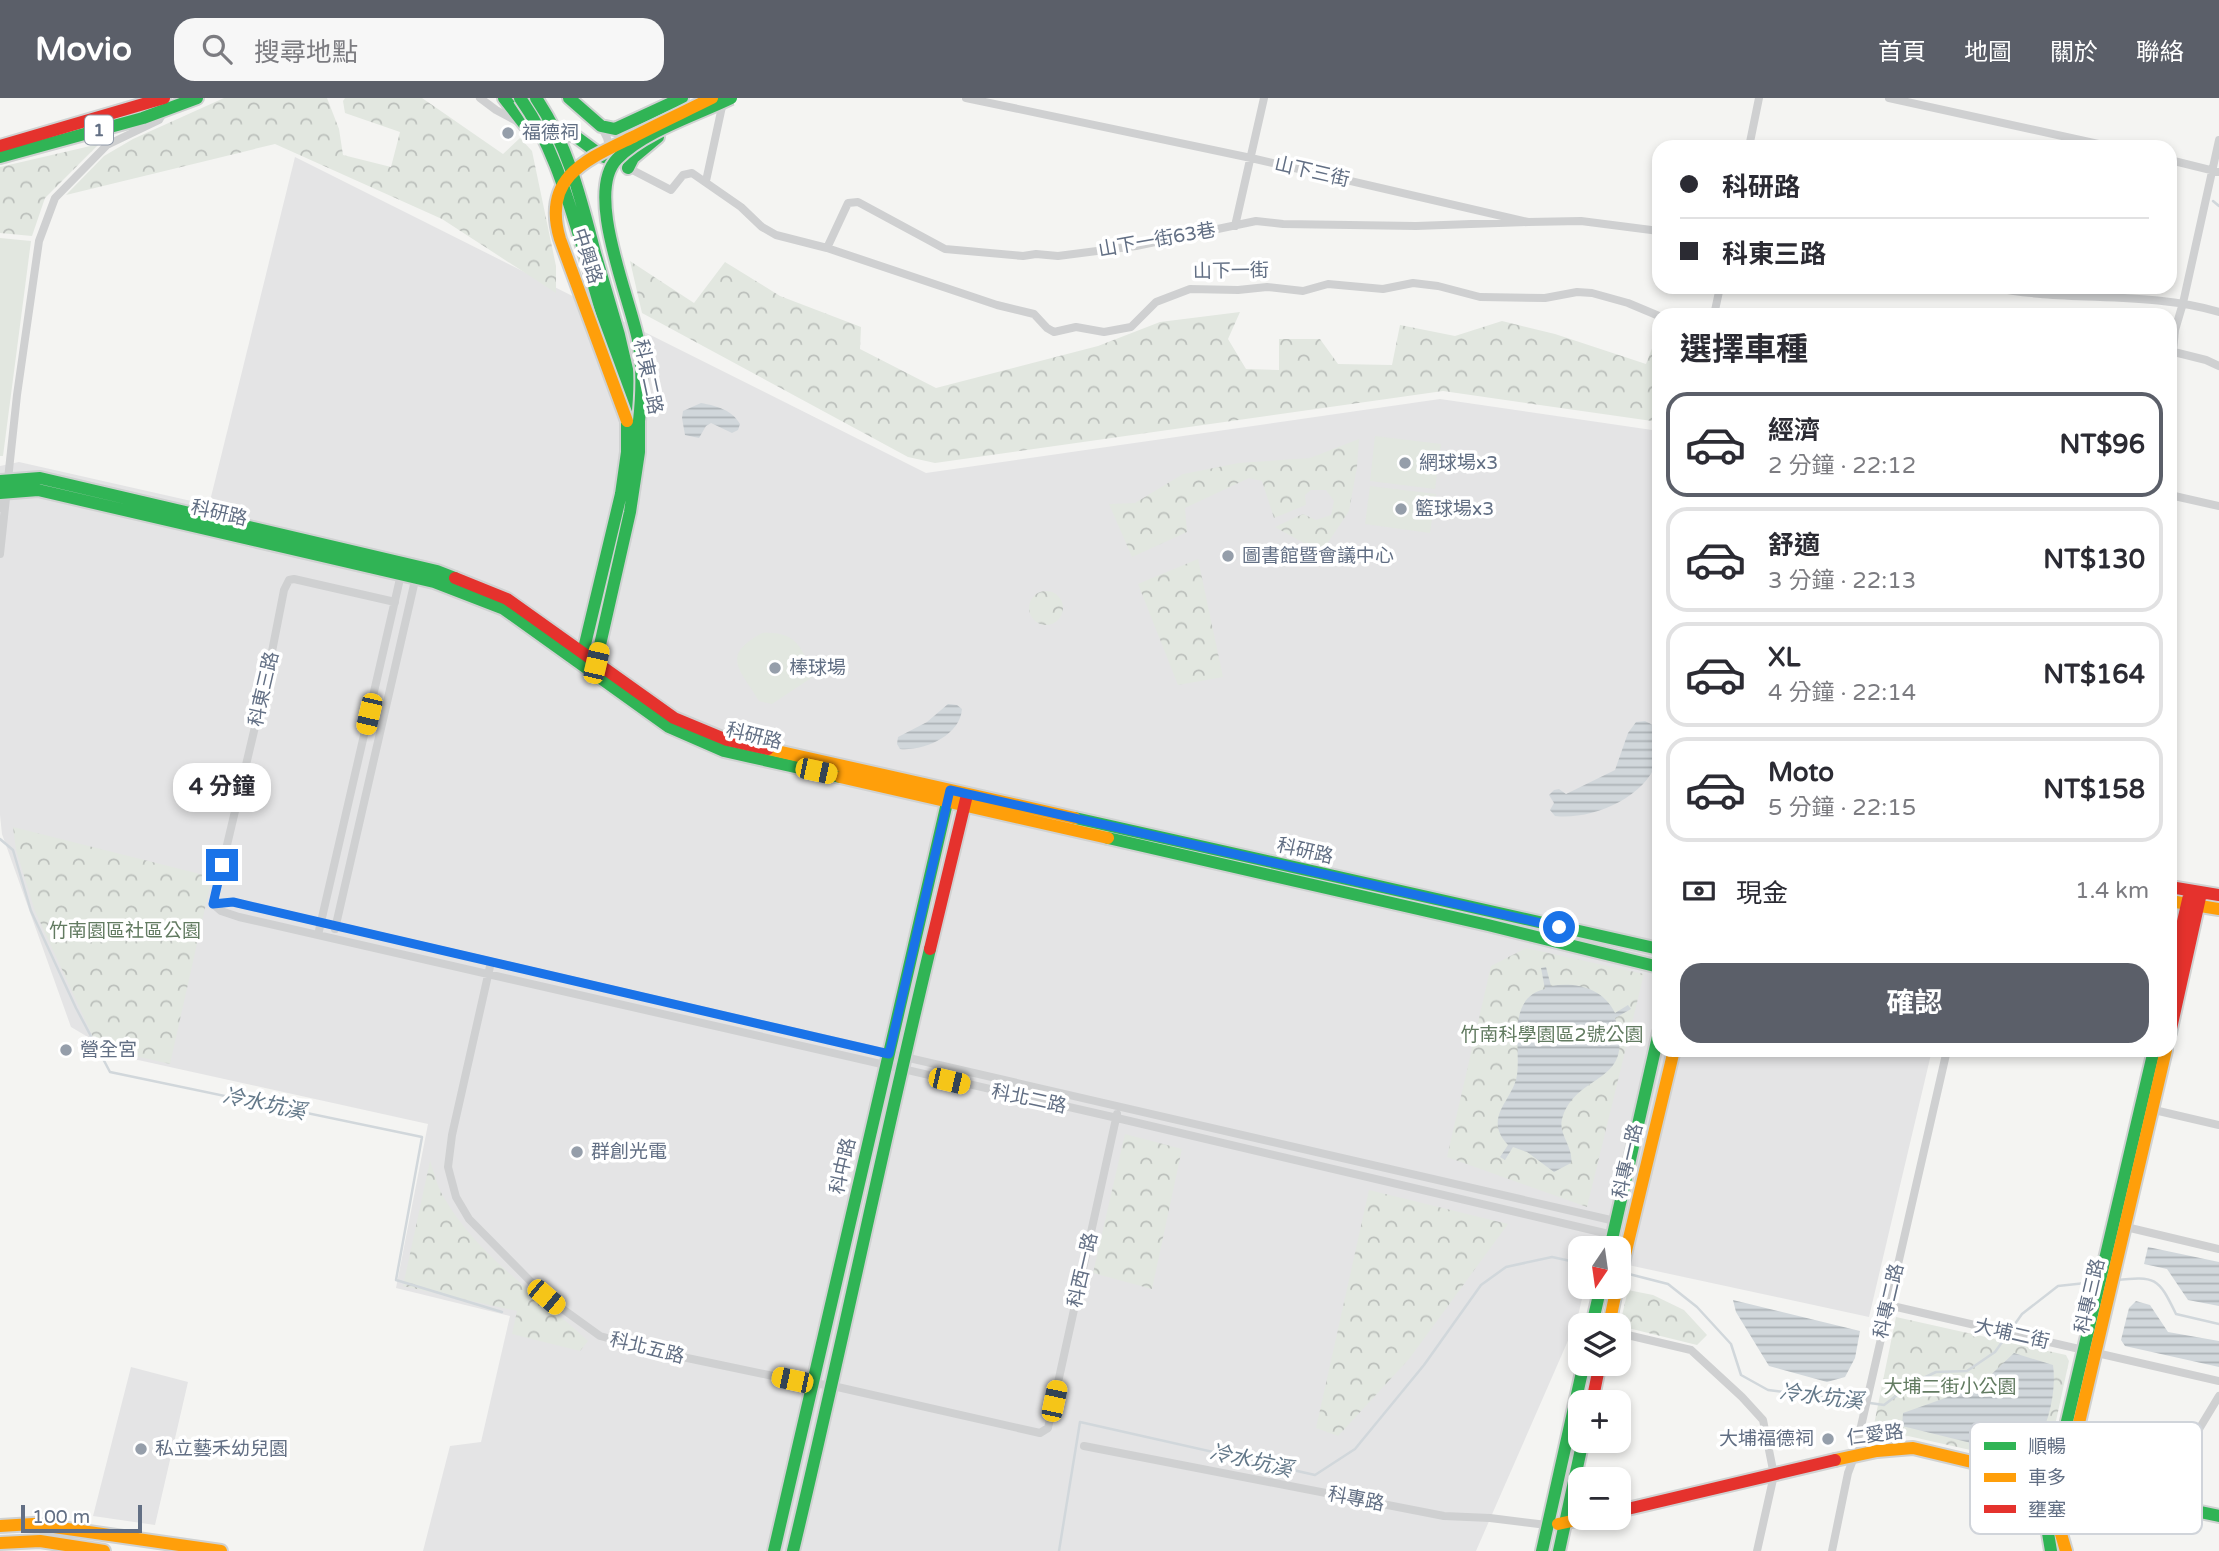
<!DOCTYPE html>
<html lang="zh-TW">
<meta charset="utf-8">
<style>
body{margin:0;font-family:"Varela Round","Noto Sans TC",sans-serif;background:#f7f7f7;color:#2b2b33;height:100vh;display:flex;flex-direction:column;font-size:26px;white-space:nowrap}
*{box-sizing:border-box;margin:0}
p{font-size:23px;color:#7c7c81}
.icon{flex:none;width:38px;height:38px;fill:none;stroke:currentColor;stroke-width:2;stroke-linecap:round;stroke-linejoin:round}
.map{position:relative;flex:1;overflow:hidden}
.sheet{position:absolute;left:1652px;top:210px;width:525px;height:749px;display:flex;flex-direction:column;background:#fff;border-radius:21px;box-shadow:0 4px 10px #0003}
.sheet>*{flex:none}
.guide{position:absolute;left:1652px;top:42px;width:525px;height:154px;border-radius:21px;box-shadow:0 4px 10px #0003;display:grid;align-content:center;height:154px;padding:0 28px;background:#fff}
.needle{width:46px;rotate:193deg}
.fabs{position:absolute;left:1568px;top:1138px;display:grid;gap:14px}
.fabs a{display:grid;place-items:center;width:63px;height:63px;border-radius:14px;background:#fff;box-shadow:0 4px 10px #0003;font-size:35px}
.scale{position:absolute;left:21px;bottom:18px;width:121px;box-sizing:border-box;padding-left:7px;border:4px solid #626f84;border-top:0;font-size:19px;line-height:24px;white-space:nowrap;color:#626f84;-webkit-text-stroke:5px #fff;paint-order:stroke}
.end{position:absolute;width:32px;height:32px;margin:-16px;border:9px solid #1a73e8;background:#fff;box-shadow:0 0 0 4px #fff}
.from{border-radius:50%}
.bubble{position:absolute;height:49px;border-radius:21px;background:#fff;box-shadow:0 4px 10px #0003;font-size:23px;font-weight:700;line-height:49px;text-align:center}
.car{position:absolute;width:21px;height:42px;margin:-21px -10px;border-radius:9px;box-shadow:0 0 5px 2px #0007;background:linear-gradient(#f5c518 24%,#345 0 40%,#f5c518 0 76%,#345 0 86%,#f5c518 0)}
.guide b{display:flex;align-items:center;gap:24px;height:66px;font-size:26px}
.guide b+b{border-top:2px solid #e1e1e2}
.guide i{width:18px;height:18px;background:#2b2b33}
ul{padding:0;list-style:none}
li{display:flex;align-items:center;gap:21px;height:105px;margin:0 14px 10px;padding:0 14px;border:4px solid #e1e1e2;border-radius:21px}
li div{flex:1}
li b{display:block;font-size:26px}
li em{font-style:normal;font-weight:700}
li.active{border-color:#5b5f69}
li>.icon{width:63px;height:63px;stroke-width:1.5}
h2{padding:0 28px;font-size:32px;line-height:84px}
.pay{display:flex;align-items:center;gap:18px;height:77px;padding:0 28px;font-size:26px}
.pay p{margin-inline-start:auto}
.primary-button{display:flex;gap:14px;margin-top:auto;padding:14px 28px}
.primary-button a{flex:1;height:80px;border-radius:21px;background:#5b5f69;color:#fff;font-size:28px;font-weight:700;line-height:80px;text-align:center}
header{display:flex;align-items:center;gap:42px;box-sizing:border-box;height:98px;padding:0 35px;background:#5b5f69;color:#fff}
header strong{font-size:33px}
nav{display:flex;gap:38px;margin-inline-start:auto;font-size:24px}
.search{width:490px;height:63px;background:#f7f7f7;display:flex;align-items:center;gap:18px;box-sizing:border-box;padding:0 24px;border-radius:21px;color:#7c7c81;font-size:26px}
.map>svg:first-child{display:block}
.built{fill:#e4e4e5}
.grass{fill:#e2e7e0}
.forest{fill:url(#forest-crowns)}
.water{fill:url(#water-rules)}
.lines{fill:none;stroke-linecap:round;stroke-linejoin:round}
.stream{stroke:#d1d7db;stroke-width:2.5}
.fast-casing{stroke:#d0d2d2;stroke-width:16}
.slow-casing{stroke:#d0d2d2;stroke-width:16}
.jam-casing{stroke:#d0d2d2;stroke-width:16}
.street{stroke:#cfd0d1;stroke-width:8}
.fast{stroke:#30b455;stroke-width:12}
.slow{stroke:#ff9f0a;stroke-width:12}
.jam{stroke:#e5322d;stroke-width:12}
.fast-bridge-casing{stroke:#d0d2d2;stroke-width:16;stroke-linecap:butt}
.slow-bridge-casing{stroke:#d0d2d2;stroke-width:16;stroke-linecap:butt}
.fast-bridge{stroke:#30b455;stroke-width:12}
.slow-bridge{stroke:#ff9f0a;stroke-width:12}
.route{stroke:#1a73e8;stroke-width:9}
.poi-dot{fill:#959eaa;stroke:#fff;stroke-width:2.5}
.labels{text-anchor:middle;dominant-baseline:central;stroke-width:7;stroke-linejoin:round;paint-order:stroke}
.shield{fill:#fff;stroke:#919aa9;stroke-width:2}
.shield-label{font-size:18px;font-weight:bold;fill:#626f84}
.poi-label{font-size:19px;fill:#626f84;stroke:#fff;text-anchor:start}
.street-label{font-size:19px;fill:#626f84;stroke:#fff}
.park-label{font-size:19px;fill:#627b61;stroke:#fff}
.water-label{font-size:21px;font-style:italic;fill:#637889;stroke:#fff}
.key{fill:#fff;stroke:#d0d4da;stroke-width:2}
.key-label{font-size:19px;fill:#626f84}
</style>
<header>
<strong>Movio</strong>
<div class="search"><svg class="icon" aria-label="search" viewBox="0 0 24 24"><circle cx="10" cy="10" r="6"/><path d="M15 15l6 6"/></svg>搜尋地點</div>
<nav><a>首頁</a><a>地圖</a><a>關於</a><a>聯絡</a></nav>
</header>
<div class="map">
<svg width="2219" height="1453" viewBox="0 0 2219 1453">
<defs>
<pattern id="forest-crowns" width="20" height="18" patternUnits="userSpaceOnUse" patternTransform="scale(1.75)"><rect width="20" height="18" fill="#e2e7e0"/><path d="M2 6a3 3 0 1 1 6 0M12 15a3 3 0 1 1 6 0" fill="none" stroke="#bbbfbb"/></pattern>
<pattern id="water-rules" width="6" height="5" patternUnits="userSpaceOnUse" patternTransform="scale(1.75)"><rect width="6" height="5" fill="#d1d7db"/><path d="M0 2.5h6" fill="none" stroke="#adb3b7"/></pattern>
</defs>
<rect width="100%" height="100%" fill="#f4f4f2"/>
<path class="built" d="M 295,59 L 926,375 L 1440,301 L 1659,333 L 1659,952 L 1932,952 L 1869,1219 L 1619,1165 L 1619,1150 L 1580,1150 L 1580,1188 L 1585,1188 L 1577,1222 L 1476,1453 L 423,1453 L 450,1348 L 481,1344 L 510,1218 L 396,1190 L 428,1026 L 120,958 L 71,929 L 2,736 L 0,717 L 0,368 L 19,364 L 209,407 Z
M 131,1269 L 188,1284 L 155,1427 L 93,1418 Z"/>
<path class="grass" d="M 0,140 L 31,143 L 3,358 L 0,358 Z
M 1375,338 L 1441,346 L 1435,391 L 1370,383 Z
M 1370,388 L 1436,396 L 1430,435 L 1365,426 Z
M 762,535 C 797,533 801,549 814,578 L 772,606 L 759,603 C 740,571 720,558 762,535 Z"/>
<path class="forest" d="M 224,0 L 327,0 L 339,31 L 343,57 L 391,69 L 400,34 L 345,15 L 343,3 L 345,0 L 422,0 L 503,56 L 520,40 L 532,53 L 556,168 L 556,195 L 442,121 L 275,46 L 66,97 L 104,58 L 133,41 Z
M 99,46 L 45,100 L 32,138 L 0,135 L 0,69 Z
M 630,163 L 694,205 L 725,164 L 780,198 L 861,229 L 860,251 L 936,290 L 1098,248 L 1160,224 L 1240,214 L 1228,241 L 1246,271 L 1279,272 L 1279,241 L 1320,241 L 1338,266 L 1392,267 L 1400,227 L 1455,238 L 1502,223 L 1555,236 L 1646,266 L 1659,232 L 1659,324 L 1443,293 L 935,365 L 908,359 L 642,215 Z
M 1359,341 L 1357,369 L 1349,413 L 1325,449 L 1318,453 L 1275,429 L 1303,416 L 1316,422 L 1331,417 L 1334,403 L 1326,392 L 1311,392 L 1305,397 L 1306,407 L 1274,420 L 1262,383 L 1249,380 L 1185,410 L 1187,434 L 1132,459 L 1109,406 L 1135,405 L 1183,376 L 1239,365 L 1310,360 Z
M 1198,461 L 1223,579 L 1178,587 L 1138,486 Z
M1029 510a17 17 0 1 1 34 0a17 17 0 1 1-34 0Z
M 13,729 L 212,779 L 170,966 L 127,956 L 93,939 L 35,813 L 16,752 Z
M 1526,850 L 1644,876 L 1587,1109 L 1447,1059 L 1491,868 Z
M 1125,1036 L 1182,1051 L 1152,1191 L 1093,1175 Z
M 430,1063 C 434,1074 437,1088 443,1098 C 477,1158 539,1197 588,1243 L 580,1253 L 512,1236 L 517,1213 L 403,1188 Z
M 1369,1092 L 1508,1126 L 1409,1261 L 1338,1338 L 1316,1330 Z
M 1628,1192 L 1653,1197 L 1684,1212 L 1707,1237 L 1697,1247 L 1628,1230 L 1620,1226 Z
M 1896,1219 L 2066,1257 L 2069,1263 L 2046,1369 L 1908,1338 L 1871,1341 Z"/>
<path class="water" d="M 701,305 C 717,308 732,312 740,326 L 738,332 L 732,335 L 711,325 L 706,328 L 699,340 L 685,337 L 682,320 L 683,313 Z
M 948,606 L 957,607 L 962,611 C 960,638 924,653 900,651 L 897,646 L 898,639 L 927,624 Z
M 1645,623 C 1659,629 1659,635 1659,649 C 1659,695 1594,723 1555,718 L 1550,712 L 1554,705 L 1549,697 L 1554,692 L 1559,691 L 1566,696 L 1615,672 L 1628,635 L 1636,624 Z
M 1546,869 L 1551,888 C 1576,884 1603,890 1615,915 L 1628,907 L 1631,911 L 1615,920 C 1636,987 1579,973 1563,1018 C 1556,1035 1574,1048 1571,1065 L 1554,1074 L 1527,1054 L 1513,1049 L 1505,1062 L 1500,1059 L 1508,1047 C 1482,1019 1513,1003 1517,977 C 1521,948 1506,900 1545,891 L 1541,870 Z
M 2148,1149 L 2219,1164 L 2219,1208 L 2188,1202 L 2167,1171 L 2144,1166 Z
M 1733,1202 L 1860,1233 L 1855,1260 L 1845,1279 L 1827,1284 L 1769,1268 L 1736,1214 Z
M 2136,1203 L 2150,1207 L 2168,1234 L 2219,1243 L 2219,1269 L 2125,1248 L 2121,1242 L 2129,1210 Z
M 2014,1255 L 2053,1267 C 2057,1296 2047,1335 2028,1359 L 1902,1328 L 1903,1315 L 1979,1288 Z"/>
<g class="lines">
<path class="stream" d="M 2213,103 L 2219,108
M 0,741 L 13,752 L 31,813 L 76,910 L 110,974 L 422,1039 L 396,1182 L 502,1214
M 1625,1175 L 1668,1186 L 1697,1209 L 1731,1246 L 1741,1277 L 1768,1292 L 1863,1304
M 2115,1182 C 2156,1178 2158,1179 2176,1216 L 2219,1226
M 1870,1305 L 1884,1307 L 1913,1285 L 1936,1274 L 1967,1273 L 1995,1254 L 2022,1216 L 2058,1188 L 2095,1184
M 1059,1453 L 1080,1324 L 1315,1377 L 1355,1351 L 1424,1267 L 1481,1187 L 1506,1169 L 1552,1159 L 1580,1165"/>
<g class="fast-casing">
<path id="fast" d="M 504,0 L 525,27 L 575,38 L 602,58 L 613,62 L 624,57
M 569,0 L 601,28 L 615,31 L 682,0
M 0,59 L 143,20 L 197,0
M 628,70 L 633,60 L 658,39
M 595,155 L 619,237 L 639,323 L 639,354 L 630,414 L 595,569
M 0,383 L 40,380 L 437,473 L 455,480
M 0,395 L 38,392 L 434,484 L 504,511 L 669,629 L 724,653 L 840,679
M 581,563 L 621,396 L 627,354 L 627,323 L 610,243 L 585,157
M 1075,720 L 1659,851
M 1108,740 L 1488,827 L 1659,869
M 1610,1150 L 1659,934
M 1592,1227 L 1601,1188
M 2056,1384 L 2219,1418
M 774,1453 L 949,696
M 793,1453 C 841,1253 882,1051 930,851
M 1542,1453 L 1584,1265
M 1559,1453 L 1583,1342
M 2051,1453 L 2046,1423 L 2053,1383 L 2154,952"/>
</g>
<g class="slow-casing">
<path id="slow" d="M 768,651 L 1075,720
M 840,679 L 1108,740
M 2170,803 L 2219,811
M 1619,1182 L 1674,952
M 1609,1227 L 1617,1188
M 1835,1362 L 1877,1353 L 1913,1350 L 2056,1384
M 1558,1426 L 1590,1419
M 0,1428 L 33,1426 L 221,1453
M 0,1445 L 40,1443 L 104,1453
M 2066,1453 L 2059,1429 L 2065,1385 L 2166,952"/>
</g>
<g class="jam-casing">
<path id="jam" d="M 0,48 L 164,0
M 455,480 L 507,501 L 674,620 L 727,642 L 768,651
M 2170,789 L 2219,797
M 930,851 L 966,701
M 2170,880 L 2190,793
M 2170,935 L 2201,795
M 1592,1304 L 1600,1265
M 1619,1413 L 1835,1362"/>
</g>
<path class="street" d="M 480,0 L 496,12 L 522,26
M 966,0 L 1251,60 L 1528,124 L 1581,123 L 1659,133
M 1889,0 L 2112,49
M 601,28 L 607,40 L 613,62 L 671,92 L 683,77 L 692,75 L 741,109 L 762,129 L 776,137 L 827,150 L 997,207 L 1034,216 L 1047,230 L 1054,234 L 1076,229 L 1104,234 L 1131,229 L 1156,204 L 1190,191 L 1238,192 L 1267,189 L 1303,193 L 1328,186 L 1383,191 L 1413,185 L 1438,188 L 1480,199 L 1545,200 L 1577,194 L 1592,195 L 1628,205 L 1659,218
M 1749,49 L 1759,0
M 2170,62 L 2219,74
M 706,83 L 723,4
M 1235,128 L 1264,0
M 827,150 L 848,105 L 858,104 L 945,151 L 1023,158 L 1036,156 L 1058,158 L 1136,148 L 1256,123 L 1283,126 L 1416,128 L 1528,124
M 1992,189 C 2066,205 2146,192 2219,214
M 1714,217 L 1720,189
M 2170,253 L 2206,262 L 2219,268
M 2173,253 L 2175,232 L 2183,205 L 2219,42
M 2170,397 L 2219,408
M 0,410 L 2,393
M 0,456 L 17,297 L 39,143 L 55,100 L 107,47 L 159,22 L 164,13
M 213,806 L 221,813 L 239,819 L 1117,1020 L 1613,1137
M 213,806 L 233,804 L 1615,1123
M 213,806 L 268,574 L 284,492 L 289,482 L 294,481 L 395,504
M 335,831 L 416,478
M 318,837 L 402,472
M 491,864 L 452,1037 L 448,1069 L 456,1099 L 469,1121 L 546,1199 L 600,1238 L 668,1256 L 792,1282 L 833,1288 L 1040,1335 L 1048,1330 L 1117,1016
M 2150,1011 L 2219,1027
M 2126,1129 L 2219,1151
M 1888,1207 L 2219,1283
M 1619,1235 L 1691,1252 L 1742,1299 L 1763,1322 L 1774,1377 L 1757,1453
M 1084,1348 L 1444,1418 L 1490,1420 L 1547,1427
M 2155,1404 L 2219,1298
M 1832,1453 L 1848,1375 L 1854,1359 L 1947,952"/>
<use href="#fast" class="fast"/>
<use href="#slow" class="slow"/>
<use href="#jam" class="jam"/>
<g class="fast-bridge-casing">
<path id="fast-bridge" d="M 520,0 C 554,48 568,102 585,157
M 536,0 C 568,47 581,101 595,155
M 639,323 C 642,296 643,269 638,242 C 630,200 584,95 617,61 C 644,33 696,17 731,0"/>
</g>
<g class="slow-bridge-casing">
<path id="slow-bridge" d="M 627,323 L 560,141 C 541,78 588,61 635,38 C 660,25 686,13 712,0"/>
</g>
<use href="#fast-bridge" class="fast-bridge"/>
<use href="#slow-bridge" class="slow-bridge"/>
</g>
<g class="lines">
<path class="route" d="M 222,767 L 213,806 L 233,804 L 889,956 L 950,692 L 1559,829"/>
</g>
<g class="poi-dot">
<circle cx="508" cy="35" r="7"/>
<circle cx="1405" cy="365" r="7"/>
<circle cx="1401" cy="411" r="7"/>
<circle cx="1228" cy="458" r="7"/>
<circle cx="775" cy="570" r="7"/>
<circle cx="66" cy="952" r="7"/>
<circle cx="577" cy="1054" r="7"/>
<circle cx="1828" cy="1341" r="7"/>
<circle cx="141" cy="1351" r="7"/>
</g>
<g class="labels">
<rect class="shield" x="85" y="17.5" width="28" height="29" rx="5"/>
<g class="shield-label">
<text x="99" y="32">1</text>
</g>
<g class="poi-label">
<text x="522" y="35">福德祠</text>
<text x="1419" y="365">網球場x3</text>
<text x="1415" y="411">籃球場x3</text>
<text x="1242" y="458">圖書館暨會議中心</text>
<text x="789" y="570">棒球場</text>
<text x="80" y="952">營全宮</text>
<text x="591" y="1054">群創光電</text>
<text x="1814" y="1341" text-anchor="end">大埔福德祠</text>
<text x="155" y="1351">私立藝禾幼兒園</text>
</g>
<g class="street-label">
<text transform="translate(1312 74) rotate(13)">山下三街</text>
<text transform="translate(1157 142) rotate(-10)">山下一街63巷</text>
<text transform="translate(587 158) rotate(72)">中興路</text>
<text transform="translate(1231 173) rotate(-1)">山下一街</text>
<text transform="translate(648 279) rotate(78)">科東二路</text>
<text transform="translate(219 415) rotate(13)">科研路</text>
<text transform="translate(264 591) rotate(-77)">科東三路</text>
<text transform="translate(754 638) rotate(14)">科研路</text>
<text transform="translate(1305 753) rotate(13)">科研路</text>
<text transform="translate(1029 1001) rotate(12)">科北二路</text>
<text transform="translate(1628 1063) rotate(-77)">科專一路</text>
<text transform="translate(843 1068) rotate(-77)">科中路</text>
<text transform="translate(1083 1172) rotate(-77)">科西一路</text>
<text transform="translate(2090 1198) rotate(-77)">科專三路</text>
<text transform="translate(1889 1203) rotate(-77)">科專二路</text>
<text transform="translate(2012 1236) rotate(13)">大埔二街</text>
<text transform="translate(647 1250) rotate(14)">科北五路</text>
<text transform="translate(1875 1337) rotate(-7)">仁愛路</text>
<text transform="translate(1356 1401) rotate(11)">科專路</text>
</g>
<g class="park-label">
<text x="125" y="833">竹南園區社區公園</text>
<text x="1552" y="937">竹南科學園區2號公園</text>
<text x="1950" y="1289">大埔二街小公園</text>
</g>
<g class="water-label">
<text transform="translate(264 1006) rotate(12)">冷水坑溪</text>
<text transform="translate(1821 1299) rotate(7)">冷水坑溪</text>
<text transform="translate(1251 1363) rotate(13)">冷水坑溪</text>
</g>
</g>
<rect x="1970" y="1324" width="232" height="112" rx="10" class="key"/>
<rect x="1984" y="1344" width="32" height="8" fill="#30b455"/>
<rect x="1984" y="1375" width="32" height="9" fill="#ff9f0a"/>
<rect x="1984" y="1407" width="32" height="8" fill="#e5322d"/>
<g class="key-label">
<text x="2028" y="1355">順暢</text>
<text x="2028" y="1386">車多</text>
<text x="2028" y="1418">壅塞</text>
</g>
</svg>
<div class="fabs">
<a><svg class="needle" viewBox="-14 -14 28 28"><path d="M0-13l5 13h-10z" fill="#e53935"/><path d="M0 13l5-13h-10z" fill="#7c7c81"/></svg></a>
<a><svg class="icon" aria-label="layers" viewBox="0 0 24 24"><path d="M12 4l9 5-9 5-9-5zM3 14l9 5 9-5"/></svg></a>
<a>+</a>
<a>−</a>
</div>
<div class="scale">100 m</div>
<i class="end from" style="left:1559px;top:829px"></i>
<i class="end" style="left:222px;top:767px"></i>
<div class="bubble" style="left:173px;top:665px;width:98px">4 分鐘</div>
<i class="car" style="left:596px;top:565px;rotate:13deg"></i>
<i class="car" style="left:369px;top:616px;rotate:193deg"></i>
<i class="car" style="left:816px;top:673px;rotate:102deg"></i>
<i class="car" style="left:949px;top:983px;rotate:103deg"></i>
<i class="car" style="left:546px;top:1199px;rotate:130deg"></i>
<i class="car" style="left:792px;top:1282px;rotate:282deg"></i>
<i class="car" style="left:1054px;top:1303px;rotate:12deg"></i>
<div class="guide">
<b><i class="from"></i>科研路</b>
<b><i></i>科東三路</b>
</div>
<section class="sheet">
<h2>選擇車種</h2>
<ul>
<li class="active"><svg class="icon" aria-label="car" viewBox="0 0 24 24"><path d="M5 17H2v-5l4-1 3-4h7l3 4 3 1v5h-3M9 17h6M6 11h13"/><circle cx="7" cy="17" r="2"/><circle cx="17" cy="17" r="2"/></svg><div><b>經濟</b><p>2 分鐘 · 22:12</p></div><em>NT$96</em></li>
<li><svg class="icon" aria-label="car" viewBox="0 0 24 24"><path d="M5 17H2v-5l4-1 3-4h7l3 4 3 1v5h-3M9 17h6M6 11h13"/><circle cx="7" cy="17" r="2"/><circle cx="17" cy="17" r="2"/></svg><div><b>舒適</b><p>3 分鐘 · 22:13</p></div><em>NT$130</em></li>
<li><svg class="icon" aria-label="car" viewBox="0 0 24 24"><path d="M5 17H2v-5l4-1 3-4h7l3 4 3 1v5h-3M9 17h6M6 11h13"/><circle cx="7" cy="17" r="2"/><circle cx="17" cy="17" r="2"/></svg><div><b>XL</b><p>4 分鐘 · 22:14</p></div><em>NT$164</em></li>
<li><svg class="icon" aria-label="car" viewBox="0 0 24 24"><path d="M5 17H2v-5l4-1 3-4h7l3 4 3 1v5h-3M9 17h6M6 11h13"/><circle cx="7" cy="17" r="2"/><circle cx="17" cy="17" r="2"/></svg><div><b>Moto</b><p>5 分鐘 · 22:15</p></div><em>NT$158</em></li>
</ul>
<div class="pay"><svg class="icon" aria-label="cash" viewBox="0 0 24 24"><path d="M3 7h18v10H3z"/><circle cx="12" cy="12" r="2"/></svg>現金<p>1.4 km</p></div>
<div class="primary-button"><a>確認</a></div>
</section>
</div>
